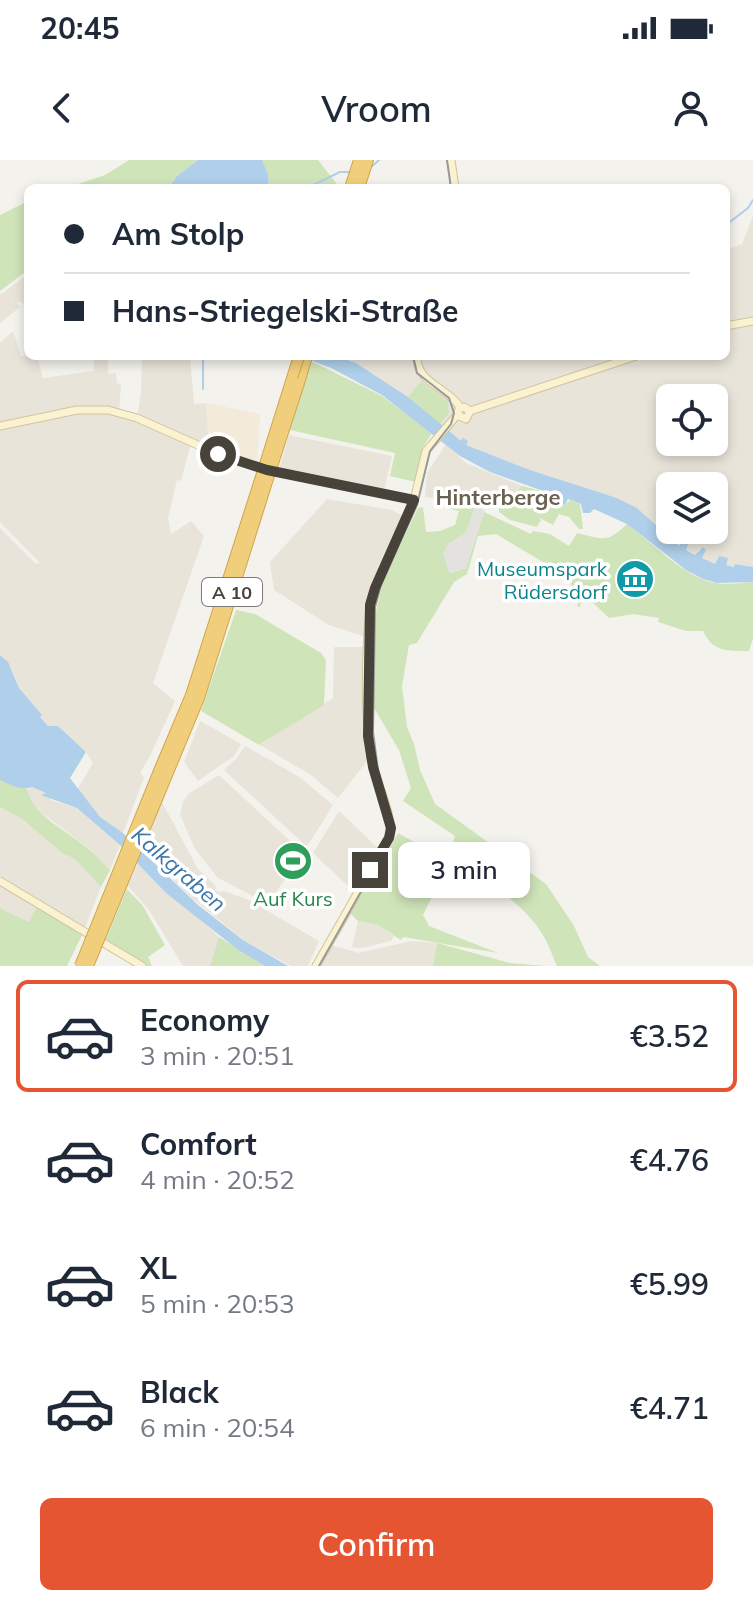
<!DOCTYPE html>
<meta charset="utf-8">
<style>
body{margin:0;font-family:Mulish,sans-serif;background:#f6f6f7;color:#1f2937;height:100vh;display:flex;flex-direction:column;font-size:30px;white-space:nowrap}
*{box-sizing:border-box;margin:0}
p{font-size:26px;color:#747a83}
.icon{flex:none;width:44px;height:44px;fill:none;stroke:currentColor;stroke-width:2;stroke-linecap:round;stroke-linejoin:round}
.map{position:relative;height:806px;overflow:hidden}
.sheet{display:flex;flex-direction:column;background:#fff;flex:1}
.sheet>*{flex:none}
.guide{position:absolute;left:24px;top:24px;width:706px;height:176px;border-radius:12px;box-shadow:0 4px 12px #0003;display:grid;align-content:center;height:176px;padding:0 40px;background:#fff}
.buttons{position:absolute;left:656px;top:224px;display:grid;gap:16px}
.buttons a{display:grid;place-items:center;width:72px;height:72px;border-radius:12px;background:#fff;box-shadow:0 4px 12px #0003;font-size:40px}
.end{position:absolute;width:36px;height:36px;margin:-18px;border:10px solid #48433a;background:#fff;box-shadow:0 0 0 4px #fff}
.from{border-radius:50%}
.bubble{position:absolute;height:56px;border-radius:12px;background:#fff;box-shadow:0 4px 12px #0003;font-size:26px;font-weight:600;line-height:56px;text-align:center}
.guide b{display:flex;align-items:center;gap:28px;height:76px;font-size:30px}
.guide b+b{border-top:2px solid #e0e1e3}
.guide i{width:20px;height:20px;background:#1f2937}
ul{padding:14px 0 0;list-style:none}
li{display:flex;align-items:center;gap:24px;height:112px;margin:0 16px 12px;padding:0 24px;border:4px solid transparent;border-radius:12px}
li div{flex:1}
li b{display:block;font-size:30px}
li em{font-style:normal;font-weight:600}
li.active{border-color:#e55532}
li>.icon{width:72px;height:72px;stroke-width:1.5}
.cta{display:flex;gap:16px;margin-top:auto;padding:16px 40px}
.cta a{flex:1;height:92px;border-radius:12px;background:#e55532;color:#fff;font-size:32px;font-weight:600;line-height:92px;text-align:center}
.status{display:flex;justify-content:space-between;align-items:center;height:56px;padding:0 40px;background:#fff;direction:ltr}
.status svg{height:22px;fill:currentColor}
header{display:flex;justify-content:space-between;align-items:center;height:104px;padding:0 40px;background:#fff;font-size:36px;font-weight:600}
.map>svg:first-child{display:block}
.residential{fill:#e8e4da;fill-rule:evenodd}
.commercial{fill:#f3ead9}
.green{fill:#cfe4b9}
.parking{fill:#e3e2df}
.water{fill:#afcfea}
.lines{fill:none;stroke-linecap:round;stroke-linejoin:round}
.stream{stroke:#afcfea;stroke-width:2}
.secondary-casing{stroke:#cfc5a0;stroke-width:9}
.highway-casing{stroke:#cfa54b;stroke-width:12}
.secondary{stroke:#faf2d0;stroke-width:7}
.highway{stroke:#f0ce7b;stroke-width:10}
.tram{stroke:#999;stroke-width:2}
.highway-bridge-casing{stroke:#cfa54b;stroke-width:12;stroke-linecap:butt}
.highway-bridge{stroke:#f0ce7b;stroke-width:10}
.route{stroke:#48433a;stroke-width:10}
.labels{text-anchor:middle;dominant-baseline:central;stroke-width:7;stroke-linejoin:round;paint-order:stroke}
.shield{fill:#fff;stroke:#7f7b75;stroke-width:2}
.shield-label{font-size:18px;font-weight:bold;fill:#48433a}
.culture-label{font-size:20px;fill:#0d838f;stroke:#fff;text-anchor:end}
.leisure-label{font-size:20px;fill:#27864d;stroke:#fff}
.neighbourhood-label{font-size:22px;font-weight:bold;fill:#6a6152;stroke:#fff}
.water-label{font-size:22px;font-style:italic;fill:#3c77aa;stroke:#fff}
</style>
<div class="status"><b>20:45</b><svg viewBox="0 0 49 12"><path d="M0 12V9h3v3zM5 12V6h3v6zM10 12V3h3v9zM15 12V0h3v12zM26 1h20v11H26zM47 4h2v5h-2z"/></svg></div>
<header><svg class="icon" aria-label="back" viewBox="0 0 24 24"><path d="M15 5l-7 7 7 7"/></svg>Vroom<svg class="icon" aria-label="person" viewBox="0 0 24 24"><circle cx="12" cy="8" r="4"/><path d="M4 21q1-7 8-7t8 7"/></svg></header>
<div class="map">
<svg width="753" height="806" viewBox="0 0 753 806">
<rect width="100%" height="100%" fill="#f4f2ec"/>
<path class="residential" d="M 753,56 L 753,407 L 736,404 L 735,407 L 725,405 L 719,396 L 715,404 L 707,401 L 702,398 L 700,388 L 696,395 L 679,386 L 637,348 L 617,338 L 530,310 L 466,285 L 451,276 L 408,237 L 356,203 L 337,196 L 726,196 L 726,90 L 742,84 ZM 670,238 L 714,238 L 714,282 L 670,282 ZM 670,326 L 714,326 L 714,370 L 670,370 Z
M 28,114 L 28,140 L 23,144 L 20,141 L 17,143 L 20,147 L 0,163 L 0,135 Z
M 13,171 L 21,196 L 37,196 L 43,218 L 94,211 L 94,196 L 108,196 L 108,214 L 116,213 L 117,223 L 121,224 L 119,253 L 137,258 L 141,232 L 142,196 L 190,196 L 194,244 L 206,243 L 209,286 L 190,287 L 181,321 L 177,320 L 168,358 L 171,374 L 191,361 L 204,376 L 153,523 L 175,541 L 150,596 L 140,613 L 144,618 L 123,673 L 100,657 L 77,630 L 93,603 L 86,592 L 58,566 L 48,566 L 40,557 L 41,555 L 19,528 L 12,510 L 0,494 L 0,368 L 36,404 L 40,403 L 0,362 L 0,183 Z
M 289,275 L 392,296 L 384,331 L 279,309 Z
M 446,284 L 466,303 L 522,326 L 513,338 L 508,341 L 507,339 L 499,348 L 494,349 L 477,341 L 425,337 L 427,313 Z
M 327,339 L 392,350 L 403,356 L 369,433 L 365,474 L 363,476 L 329,465 L 274,430 L 270,402 Z
M 334,487 L 363,487 L 363,552 L 365,553 L 368,600 L 338,638 L 311,615 L 260,585 L 333,538 Z
M 200,561 L 241,584 L 234,596 L 198,621 L 184,602 Z
M 245,586 L 298,616 L 333,645 L 308,685 L 305,685 L 224,610 L 236,599 Z
M 219,615 L 303,693 L 268,744 L 218,718 L 195,689 L 180,655 L 183,642 L 188,634 Z
M 32,627 L 47,633 L 42,635 L 50,636 L 51,640 L 77,648 L 120,685 L 110,710 L 87,687 L 42,653 L 29,640 L 27,629 Z
M 162,642 L 198,709 L 215,725 L 217,732 L 224,731 L 249,740 L 319,781 L 308,806 L 291,806 L 245,781 L 192,738 L 143,690 Z
M 0,647 L 22,659 L 62,693 L 75,699 L 101,727 L 82,775 L 38,747 L 29,762 L 0,748 Z
M 339,651 L 379,689 L 354,732 L 313,693 Z
M 138,703 L 166,733 L 191,751 L 219,777 L 210,806 L 183,806 L 149,750 L 128,726 Z
M 358,761 L 378,765 L 394,776 L 391,781 L 362,788 L 352,787 Z
M 411,781 L 437,783 L 433,806 L 321,806 L 331,785 L 359,793 Z"/>
<path class="commercial" d="M 206,243 L 260,254 L 257,302 L 209,286 Z"/>
<path class="green" d="M 129,0 L 198,0 L 177,16 L 168,28 L 66,28 L 105,15 Z
M 262,0 L 318,0 L 340,28 L 269,28 L 268,14 Z
M 28,41 L 28,110 L 0,131 L 0,55 Z
M 311,201 L 382,236 L 432,273 L 423,287 L 416,322 L 390,316 L 395,293 L 290,270 Z
M 421,221 L 448,242 L 449,253 L 440,264 L 408,237 Z
M 522,326 L 546,332 L 545,338 L 565,345 L 570,340 L 580,344 L 583,369 L 579,369 L 569,357 L 559,354 L 553,365 L 538,357 L 541,360 L 537,367 L 510,360 L 499,352 L 499,348 L 507,338 L 508,341 Z
M 450,344 L 475,346 L 466,373 L 448,384 L 450,413 L 466,408 L 484,352 L 531,374 L 533,371 L 550,374 L 569,386 L 577,373 C 604,379 606,384 627,364 C 651,382 686,418 715,423 C 727,425 741,423 753,422 L 753,478 L 749,491 C 727,491 713,492 703,471 L 686,471 L 658,462 L 659,458 L 633,454 L 609,458 L 591,441 L 582,439 L 580,447 L 577,446 L 581,434 L 571,425 L 568,417 L 496,374 L 478,376 L 467,414 L 454,422 L 417,483 L 409,485 L 402,526 L 407,567 L 414,584 L 420,610 L 435,644 L 546,724 L 574,766 L 588,797 L 600,806 L 557,806 C 552,795 548,782 541,772 C 524,745 477,711 449,697 L 455,676 L 403,641 L 411,628 L 399,590 L 374,548 L 374,460 L 383,421 L 418,348 L 423,347 L 426,372 L 440,371 L 455,365 L 459,351 L 450,349 Z
M 236,450 L 255,454 L 321,493 L 326,500 L 324,545 L 259,585 L 201,551 Z
M 0,620 L 27,629 C 33,656 66,670 86,687 C 95,694 102,702 110,710 L 101,727 L 75,699 L 62,693 L 22,659 L 0,647 Z
M 398,673 L 447,701 L 446,704 L 462,714 L 440,720 L 423,755 L 429,766 L 498,793 L 403,777 L 401,780 L 378,765 L 358,761 L 351,754 Z
M 127,729 L 143,746 L 165,785 L 148,797 L 152,806 L 144,806 L 106,779 Z
M 37,747 L 82,775 L 67,806 L 0,806 L 0,748 L 29,762 Z
M 219,777 L 265,806 L 210,806 Z
M 437,783 L 510,803 L 546,806 L 433,806 Z"/>
<path class="parking" d="M 475,346 L 485,350 L 466,408 L 449,413 L 443,393 L 448,384 L 466,373 Z"/>
<path class="water" d="M 198,0 L 262,0 L 268,14 L 269,28 L 168,28 L 177,16 Z
M 300,196 L 337,196 L 356,203 L 408,237 L 461,281 L 463,278 L 468,281 L 466,285 L 530,310 L 617,338 L 637,348 L 679,386 L 685,377 L 689,382 L 686,390 L 695,395 L 703,387 L 706,390 L 702,398 L 715,404 L 719,396 L 728,398 L 726,405 L 734,407 L 735,404 L 753,407 L 753,422 L 717,423 L 703,419 L 686,410 L 627,364 L 594,349 L 590,353 L 583,353 L 581,344 L 568,339 L 565,345 L 545,338 L 546,332 L 490,312 L 460,296 L 382,235 L 331,208 Z
M 0,495 L 8,502 L 19,528 L 42,555 L 40,557 L 48,566 L 58,566 L 86,592 L 70,618 L 100,657 L 123,673 L 198,745 L 243,780 L 288,806 L 265,806 L 237,789 L 166,733 L 120,685 L 77,648 L 41,635 L 46,633 L 32,627 C 21,631 11,625 0,620 Z"/>
<g class="lines">
<path class="stream" d="M 368,10 L 379,0
M 307,28 L 340,12 L 350,12
M 726,65 L 748,48 L 753,40
M 203,196 L 203,229"/>
<g class="secondary-casing">
<path id="secondary" d="M 451,0 L 455,28
M 726,166 L 753,161
M 417,196 C 416,223 447,227 460,247
M 470,251 L 636,196
M 0,266 L 77,250 L 108,250 L 137,258 L 218,294 L 267,310 L 414,340
M 0,721 L 142,806
M 316,806 L 390,676 C 393,651 375,622 371,597 C 364,552 366,490 370,445 L 375,428 L 414,340 L 426,291 L 457,255 L 459,249 L 464,247 L 470,251 L 466,259 L 457,255"/>
</g>
<g class="highway-casing">
<path id="highway" d="M 350,28 L 359,0
M 359,28 L 368,0
M 299,223 L 307,196
M 159,611 L 191,535 L 259,323
M 167,615 L 199,538 L 266,325"/>
</g>
<use href="#secondary" class="secondary"/>
<use href="#highway" class="highway"/>
<path class="tram" d="M 447,0 L 451,28
M 319,806 L 393,675 L 393,664 L 378,610 L 373,572 L 375,447 L 381,425 L 417,345 L 430,291 L 451,264 L 454,253 L 449,238 L 417,213 L 413,196"/>
<g class="highway-bridge-casing">
<path id="highway-bridge" d="M 259,323 L 299,196
M 266,325 L 299,223
M 80,806 L 159,611
M 88,806 L 167,615"/>
</g>
<use href="#highway-bridge" class="highway-bridge"/>
</g>
<g class="lines">
<path class="route" d="M 218,294 L 267,310 L 414,340 L 375,428 L 370,445 L 368,576 L 373,607 L 391,668 L 389,678 L 370,710"/>
</g>
<defs>
<g id="museum-disc" transform="scale(2)"><circle r="9.5" fill="#0f9aa8" stroke="#fff"/><path d="M0-6L6-3V-2H-6V-3ZM-5-1h2V3h-2ZM-1-1h2V3h-2ZM3-1h2V3H3ZM-6 4H6V6H-6Z" fill="#fff"/></g>
<g id="stadium-disc" transform="scale(2)"><circle r="9.5" fill="#2e9e5b" stroke="#fff"/><path d="M0-5a6.5 5 0 1 0 0 10a6.5 5 0 1 0 0-10ZM-3.5-1.8h7v3.6h-7Z" fill="#fff"/></g>
</defs>
<g fill-rule="evenodd">
<use href="#museum-disc" x="635" y="419"/>
<use href="#stadium-disc" x="293" y="701"/>
</g>
<g class="labels">
<rect class="shield" x="202" y="418" width="60" height="28" rx="6"/>
<g class="shield-label">
<text x="232" y="432">A 10</text>
</g>
<g class="culture-label">
<text x="607" y="408">Museumspark<tspan x="607" dy="23">Rüdersdorf</tspan></text>
</g>
<g class="leisure-label">
<text x="293" y="738">Auf Kurs</text>
</g>
<g class="neighbourhood-label">
<text x="498" y="337">Hinterberge</text>
</g>
<g class="water-label">
<text transform="translate(179 709) rotate(41)">Kalkgraben</text>
</g>
</g>
</svg>
<div class="buttons">
<a><svg class="icon" aria-label="locate" viewBox="0 0 24 24"><circle cx="12" cy="12" r="6"/><path d="M12 2v4M12 18v4M2 12h4M18 12h4"/></svg></a>
<a><svg class="icon" aria-label="layers" viewBox="0 0 24 24"><path d="M12 4l9 5-9 5-9-5zM3 14l9 5 9-5"/></svg></a>
</div>
<i class="end from" style="left:218px;top:294px"></i>
<i class="end" style="left:370px;top:710px"></i>
<div class="bubble" style="left:398px;top:682px;width:132px">3 min</div>
<div class="guide">
<b><i class="from"></i>Am Stolp</b>
<b><i></i>Hans-Striegelski-Straße</b>
</div>
</div>
<section class="sheet">
<ul>
<li class="active"><svg class="icon" aria-label="car" viewBox="0 0 24 24"><path d="M5 17H2v-5l4-1 3-4h7l3 4 3 1v5h-3M9 17h6M6 11h13"/><circle cx="7" cy="17" r="2"/><circle cx="17" cy="17" r="2"/></svg><div><b>Economy</b><p>3 min · 20:51</p></div><em>€3.52</em></li>
<li><svg class="icon" aria-label="car" viewBox="0 0 24 24"><path d="M5 17H2v-5l4-1 3-4h7l3 4 3 1v5h-3M9 17h6M6 11h13"/><circle cx="7" cy="17" r="2"/><circle cx="17" cy="17" r="2"/></svg><div><b>Comfort</b><p>4 min · 20:52</p></div><em>€4.76</em></li>
<li><svg class="icon" aria-label="car" viewBox="0 0 24 24"><path d="M5 17H2v-5l4-1 3-4h7l3 4 3 1v5h-3M9 17h6M6 11h13"/><circle cx="7" cy="17" r="2"/><circle cx="17" cy="17" r="2"/></svg><div><b>XL</b><p>5 min · 20:53</p></div><em>€5.99</em></li>
<li><svg class="icon" aria-label="car" viewBox="0 0 24 24"><path d="M5 17H2v-5l4-1 3-4h7l3 4 3 1v5h-3M9 17h6M6 11h13"/><circle cx="7" cy="17" r="2"/><circle cx="17" cy="17" r="2"/></svg><div><b>Black</b><p>6 min · 20:54</p></div><em>€4.71</em></li>
</ul>
<div class="cta"><a>Confirm</a></div>
</section>
